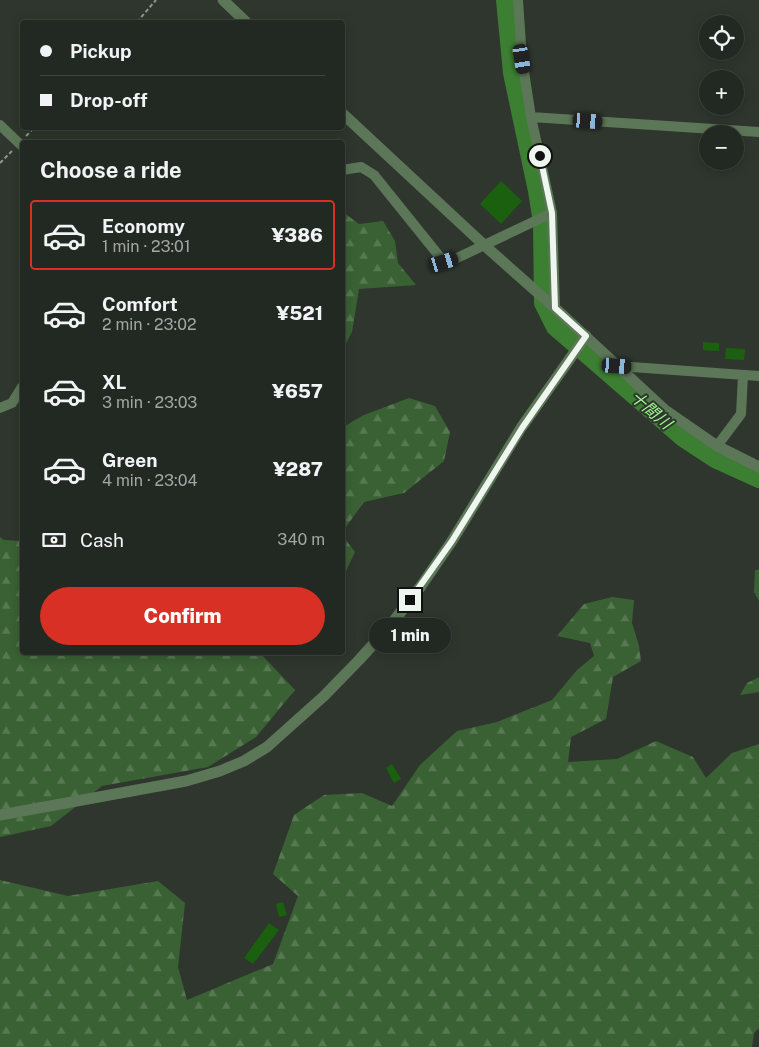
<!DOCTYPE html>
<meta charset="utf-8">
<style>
body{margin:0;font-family:"Public Sans","Noto Sans JP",sans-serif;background:#2a302a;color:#f1f3f6;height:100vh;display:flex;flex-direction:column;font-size:19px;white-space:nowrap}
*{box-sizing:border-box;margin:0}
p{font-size:16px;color:#a2a6a5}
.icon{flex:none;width:28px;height:28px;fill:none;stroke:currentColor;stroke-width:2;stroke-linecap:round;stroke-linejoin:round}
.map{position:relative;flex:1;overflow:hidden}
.sheet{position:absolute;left:20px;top:140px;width:325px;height:515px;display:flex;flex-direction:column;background:#222822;border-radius:5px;box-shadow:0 2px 12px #0003,0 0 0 1px #3f4440}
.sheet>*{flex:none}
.banner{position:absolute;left:20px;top:20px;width:325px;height:110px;border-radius:5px;box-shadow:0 2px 12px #0003,0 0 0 1px #3f4440;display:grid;align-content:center;height:110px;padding:0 20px;background:#222822}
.fabs{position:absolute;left:699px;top:15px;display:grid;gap:10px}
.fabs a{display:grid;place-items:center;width:45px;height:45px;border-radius:50%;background:#222822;box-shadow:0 2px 12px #0003,0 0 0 1px #3f4440;font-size:25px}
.end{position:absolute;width:22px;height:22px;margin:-11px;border:6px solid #eff5ef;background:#111;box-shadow:0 0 0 2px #111}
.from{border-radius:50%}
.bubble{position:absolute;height:35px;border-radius:18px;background:#222822;box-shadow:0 2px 12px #0003,0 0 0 1px #3f4440;font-size:16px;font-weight:800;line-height:35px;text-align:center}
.car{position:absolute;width:15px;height:30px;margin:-15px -8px;border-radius:6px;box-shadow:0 0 4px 1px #0007;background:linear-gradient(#222 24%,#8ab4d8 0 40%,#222 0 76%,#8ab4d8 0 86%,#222 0)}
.banner b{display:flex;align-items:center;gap:18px;height:48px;font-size:19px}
.banner b+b{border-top:1px solid #3f4440}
.banner i{width:12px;height:12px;background:#f1f3f6}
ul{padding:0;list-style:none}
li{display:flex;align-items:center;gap:15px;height:70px;margin:0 10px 8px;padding:0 10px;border:2px solid transparent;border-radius:5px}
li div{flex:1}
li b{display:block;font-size:19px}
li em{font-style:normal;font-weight:800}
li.on{border-color:#d93025}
li>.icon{width:45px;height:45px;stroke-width:1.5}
h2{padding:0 20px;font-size:22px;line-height:60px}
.pay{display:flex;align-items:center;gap:12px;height:55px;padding:0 20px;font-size:19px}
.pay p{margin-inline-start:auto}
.cta{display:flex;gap:10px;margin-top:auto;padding:10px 20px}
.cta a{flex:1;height:58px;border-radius:30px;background:#d93025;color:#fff;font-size:20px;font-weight:800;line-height:58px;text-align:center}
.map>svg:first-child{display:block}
.forest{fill:url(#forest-firs)}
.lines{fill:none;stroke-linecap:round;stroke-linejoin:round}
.river{stroke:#3c7e32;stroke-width:18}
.building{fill:#1b600f}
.path{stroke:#8f968f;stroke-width:2;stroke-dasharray:4 2.5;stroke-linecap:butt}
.minor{stroke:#5c7757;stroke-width:10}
.tertiary{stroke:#5c7757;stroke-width:11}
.route{stroke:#eff5ef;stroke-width:6}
.labels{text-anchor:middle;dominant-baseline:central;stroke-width:4;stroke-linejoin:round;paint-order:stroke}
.water-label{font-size:16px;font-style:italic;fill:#a0f892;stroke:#2e362d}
</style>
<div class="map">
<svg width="759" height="1047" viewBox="0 0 759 1047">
<defs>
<pattern id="forest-firs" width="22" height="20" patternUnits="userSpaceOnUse" patternTransform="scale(1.25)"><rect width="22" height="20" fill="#3a6134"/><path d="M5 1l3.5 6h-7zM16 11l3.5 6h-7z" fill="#577852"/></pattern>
</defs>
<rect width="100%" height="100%" fill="#2e362d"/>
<path class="forest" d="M 343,212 L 359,224 L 383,221 L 395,241 L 398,263 L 416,285 L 359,289 L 352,332 L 343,349 Z
M 409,398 L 435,406 L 450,432 L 444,461 L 404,493 L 364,502 L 343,531 L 343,427 L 364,415 Z
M 343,536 L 355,552 L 343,577 Z
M 0,537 L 4,540 L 22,541 L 22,652 L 260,653 L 295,690 L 256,737 L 208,767 L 102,786 L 51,826 L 0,837 Z
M 755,570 L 759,570 L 759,601 L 754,592 Z
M 612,597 L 634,600 L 632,623 L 639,646 L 641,661 L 613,677 L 606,719 L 571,737 L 568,762 L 617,759 L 656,741 L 693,757 L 706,778 L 732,753 L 759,744 L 759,1028 L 754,1033 L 752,1047 L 0,1047 L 0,880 L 68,896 L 158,881 L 185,903 L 178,967 L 187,1000 L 273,964 L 298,896 L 273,874 L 294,815 L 324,795 L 362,793 L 392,806 L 420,765 L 457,731 L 497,722 L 552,700 L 577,670 L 594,656 L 590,643 L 557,636 L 584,604 Z
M 759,677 L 759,692 L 740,695 L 747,683 Z"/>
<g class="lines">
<path class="river" d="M 505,0 L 512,73 L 537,191 L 542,222 L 543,303 L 555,327 L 683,438 L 715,459 L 759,479"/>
</g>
<path class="building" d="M 501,181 L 522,201 L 501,224 L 480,204 Z
M 703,342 L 719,343 L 719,351 L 703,350 Z
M 726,348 L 745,349 L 744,360 L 725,359 Z
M 392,764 L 401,779 L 394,783 L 386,768 Z
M 283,902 L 287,915 L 279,917 L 276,904 Z
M 269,923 L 279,930 L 253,964 L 244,958 Z"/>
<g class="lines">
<path class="path" d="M 137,22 L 156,0
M 26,136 L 34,128
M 0,163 L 12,151"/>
<path class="minor" d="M 518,0 L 522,59 L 531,117 L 552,213 L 555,308
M 531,117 L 759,132
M 0,125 L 22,146
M 342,170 L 361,167 L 374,175 L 444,262 L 457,258 L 552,213
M 617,366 L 759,376
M 0,408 L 12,403 L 22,387
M 717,446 L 741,414 L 743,375"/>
<path class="tertiary" d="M 223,0 L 246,22
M 342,113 L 484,245 L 555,308 L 665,410 L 717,446 L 759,467
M 0,815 L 186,781 L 220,771 L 244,761 L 267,747 L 324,696 L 359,660 L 389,627 L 421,586 L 452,541 L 521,428 L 586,336"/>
</g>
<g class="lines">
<path class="route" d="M 410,600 L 452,541 L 522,428 L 586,336 L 555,308 L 552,213 L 540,156"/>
</g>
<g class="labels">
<g class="water-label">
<text transform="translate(651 410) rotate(41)">十間川</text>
</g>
</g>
</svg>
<div class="fabs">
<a><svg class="icon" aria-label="locate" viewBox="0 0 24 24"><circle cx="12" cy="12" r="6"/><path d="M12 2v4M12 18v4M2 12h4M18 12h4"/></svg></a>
<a>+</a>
<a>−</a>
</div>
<i class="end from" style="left:540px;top:156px"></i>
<i class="end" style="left:410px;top:600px"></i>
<div class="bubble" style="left:369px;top:618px;width:82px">1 min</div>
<i class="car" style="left:522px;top:59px;rotate:171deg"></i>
<i class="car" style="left:588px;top:121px;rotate:94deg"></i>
<i class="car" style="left:444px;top:262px;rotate:73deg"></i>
<i class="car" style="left:617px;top:366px;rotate:94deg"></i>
<div class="banner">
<b><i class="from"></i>Pickup</b>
<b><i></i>Drop-off</b>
</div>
<section class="sheet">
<h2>Choose a ride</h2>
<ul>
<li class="on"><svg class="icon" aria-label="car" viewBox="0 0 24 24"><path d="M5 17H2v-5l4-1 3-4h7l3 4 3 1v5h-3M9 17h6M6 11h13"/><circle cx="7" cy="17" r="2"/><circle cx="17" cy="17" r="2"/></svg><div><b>Economy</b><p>1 min · 23:01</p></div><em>¥386</em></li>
<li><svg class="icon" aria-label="car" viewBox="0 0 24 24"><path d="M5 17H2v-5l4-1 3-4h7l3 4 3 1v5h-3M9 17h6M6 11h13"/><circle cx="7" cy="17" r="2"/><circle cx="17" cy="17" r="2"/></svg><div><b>Comfort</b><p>2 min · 23:02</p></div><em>¥521</em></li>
<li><svg class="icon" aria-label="car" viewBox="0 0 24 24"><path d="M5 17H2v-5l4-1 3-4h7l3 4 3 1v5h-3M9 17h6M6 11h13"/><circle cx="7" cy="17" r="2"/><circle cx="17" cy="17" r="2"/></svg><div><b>XL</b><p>3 min · 23:03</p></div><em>¥657</em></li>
<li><svg class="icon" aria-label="car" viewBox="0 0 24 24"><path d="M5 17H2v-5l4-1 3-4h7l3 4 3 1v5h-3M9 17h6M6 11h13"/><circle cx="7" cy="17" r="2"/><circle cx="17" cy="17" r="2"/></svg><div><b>Green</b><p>4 min · 23:04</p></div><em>¥287</em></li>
</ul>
<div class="pay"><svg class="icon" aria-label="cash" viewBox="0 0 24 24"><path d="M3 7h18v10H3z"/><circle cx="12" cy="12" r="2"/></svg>Cash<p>340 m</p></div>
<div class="cta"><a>Confirm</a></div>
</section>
</div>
